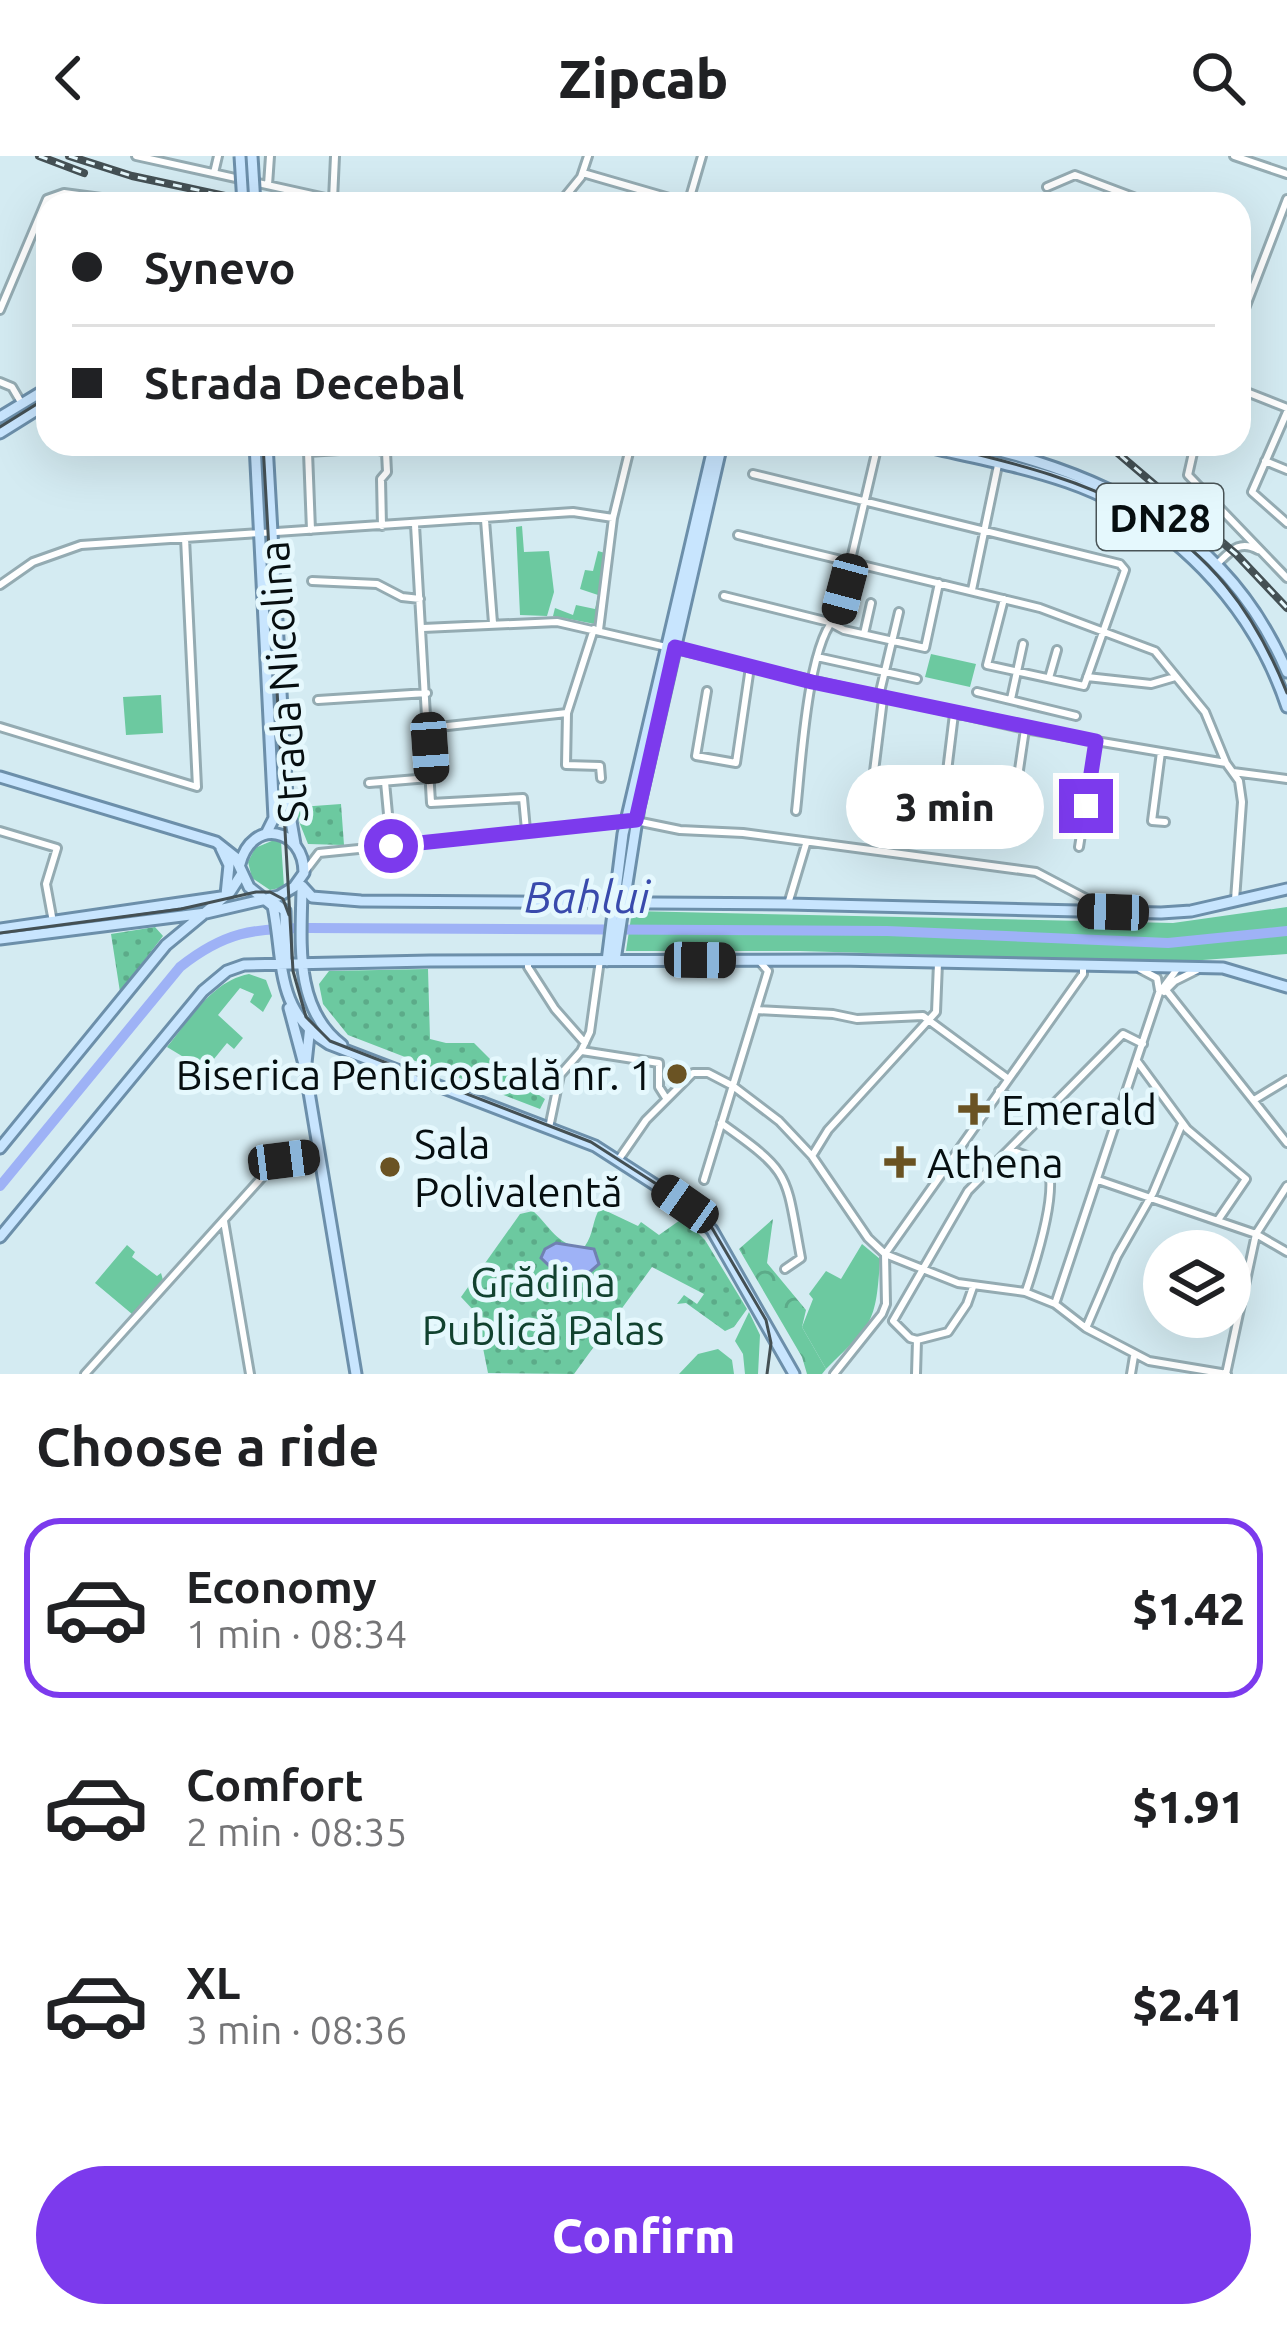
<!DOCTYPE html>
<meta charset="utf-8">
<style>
body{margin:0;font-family:Ubuntu,sans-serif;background:#f2f2f2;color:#202124;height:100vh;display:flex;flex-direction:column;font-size:45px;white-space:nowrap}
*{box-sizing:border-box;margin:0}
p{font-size:39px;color:#757577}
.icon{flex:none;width:66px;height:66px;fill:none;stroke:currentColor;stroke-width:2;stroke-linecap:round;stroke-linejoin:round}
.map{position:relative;height:1218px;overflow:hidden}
.panel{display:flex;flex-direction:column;background:#fff;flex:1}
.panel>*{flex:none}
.guide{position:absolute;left:36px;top:36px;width:1215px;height:264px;border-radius:36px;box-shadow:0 12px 48px #0002;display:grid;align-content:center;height:264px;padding:0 36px;background:#fff}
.buttons{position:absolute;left:1143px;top:1074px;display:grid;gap:24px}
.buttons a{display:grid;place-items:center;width:108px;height:108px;border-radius:50%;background:#fff;box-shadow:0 12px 48px #0002;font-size:60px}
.end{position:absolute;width:54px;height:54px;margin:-27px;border:15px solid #7c3aed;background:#fff;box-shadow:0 0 0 6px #fff}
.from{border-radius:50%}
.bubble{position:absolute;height:84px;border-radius:42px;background:#fff;box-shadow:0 12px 48px #0002;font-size:39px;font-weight:800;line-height:84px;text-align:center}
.car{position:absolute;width:36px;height:72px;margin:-36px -18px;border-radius:15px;box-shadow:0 0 9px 3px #0007;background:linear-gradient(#222 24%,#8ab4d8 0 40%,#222 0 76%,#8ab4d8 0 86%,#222 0)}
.guide b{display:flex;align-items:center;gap:42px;height:114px;font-size:45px}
.guide b+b{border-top:3px solid #e0e0e0}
.guide i{width:30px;height:30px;background:#202124}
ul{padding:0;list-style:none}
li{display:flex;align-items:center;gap:36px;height:180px;margin:0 24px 18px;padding:0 12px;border:6px solid transparent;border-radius:36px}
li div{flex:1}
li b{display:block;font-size:45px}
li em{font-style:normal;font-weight:800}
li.selected{border-color:#7c3aed}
li>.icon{width:108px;height:108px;stroke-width:1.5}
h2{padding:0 36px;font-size:54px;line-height:144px}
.primary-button{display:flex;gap:24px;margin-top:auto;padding:24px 36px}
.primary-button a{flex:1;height:138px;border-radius:72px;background:#7c3aed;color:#fff;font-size:48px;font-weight:800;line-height:138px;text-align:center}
header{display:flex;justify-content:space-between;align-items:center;height:156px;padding:0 36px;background:#fff;font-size:54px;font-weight:800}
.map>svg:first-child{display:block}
.green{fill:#6cc9a0}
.forest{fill:url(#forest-crowns)}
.park{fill:url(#park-dots)}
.water{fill:#9eb2f6;stroke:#7081b1;stroke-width:3}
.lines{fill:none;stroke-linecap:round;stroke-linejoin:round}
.river{stroke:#9eb2f6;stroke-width:10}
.minor-casing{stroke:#94abb2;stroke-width:12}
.major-casing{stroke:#6c8faa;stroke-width:15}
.minor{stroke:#fff;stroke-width:6}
.major{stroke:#c8e5fe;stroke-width:9}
.tram{stroke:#445054;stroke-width:3}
.rail-casing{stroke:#445054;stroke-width:8}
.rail{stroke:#e5f8fd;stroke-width:3;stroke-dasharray:9;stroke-linecap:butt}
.major-bridge-casing{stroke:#6c8faa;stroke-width:15;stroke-linecap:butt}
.major-bridge{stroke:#c8e5fe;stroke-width:9}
.route{stroke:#7c3aed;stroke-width:15}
.poi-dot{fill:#6a5323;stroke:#e5f8fd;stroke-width:4.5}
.labels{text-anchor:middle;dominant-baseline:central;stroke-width:10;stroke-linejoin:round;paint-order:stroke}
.shield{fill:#e5f8fd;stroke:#495457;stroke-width:3}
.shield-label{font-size:39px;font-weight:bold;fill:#060e10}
.street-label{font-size:42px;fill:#060e10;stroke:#e5f8fd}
.poi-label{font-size:42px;fill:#060e10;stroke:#e5f8fd;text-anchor:start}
.park-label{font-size:42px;fill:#11422f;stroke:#e5f8fd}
.water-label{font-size:45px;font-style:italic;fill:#394aac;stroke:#e5f8fd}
</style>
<header><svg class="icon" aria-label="back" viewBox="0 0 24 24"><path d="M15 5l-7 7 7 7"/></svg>Zipcab<svg class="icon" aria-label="search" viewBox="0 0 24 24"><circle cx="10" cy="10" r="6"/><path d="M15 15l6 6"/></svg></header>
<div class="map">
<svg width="1287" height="1218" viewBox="0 0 1287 1218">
<defs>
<pattern id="forest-crowns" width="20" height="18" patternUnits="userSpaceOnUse" patternTransform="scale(3)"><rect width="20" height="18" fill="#6cc9a0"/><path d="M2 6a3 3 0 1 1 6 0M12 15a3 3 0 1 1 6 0" fill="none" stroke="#5cab89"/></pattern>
<pattern id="park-dots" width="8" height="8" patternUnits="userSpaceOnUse" patternTransform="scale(3)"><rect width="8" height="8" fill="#6cc9a0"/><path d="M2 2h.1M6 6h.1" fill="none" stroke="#5cab89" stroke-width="1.8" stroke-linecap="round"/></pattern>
</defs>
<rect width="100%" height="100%" fill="#d4ebf2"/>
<path class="green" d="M 522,370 L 524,396 L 549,395 L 554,436 L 547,460 L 520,459 L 516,371 Z
M 598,395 L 605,397 L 595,468 L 553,460 L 555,452 L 573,459 L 576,449 L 595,453 L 598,439 L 580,433 L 585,414 L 593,415 Z
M 931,498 L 976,508 L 970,531 L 925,521 Z
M 161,539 L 163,577 L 126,579 L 123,541 Z
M 274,684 L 281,685 L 284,731 L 270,734 L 252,722 L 248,706 L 255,692 Z
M 1287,751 L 1287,798 L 1175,806 L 800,795 L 626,795 L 632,755 L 1173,767 Z
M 249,818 L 266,824 L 272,840 L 263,856 L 250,846 L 254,838 L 240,832 L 218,859 L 243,882 L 234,893 L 227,887 L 205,914 L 167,891 C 190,863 212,825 249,818 Z
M 862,1088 L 880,1103 C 876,1169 872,1168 826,1213 L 802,1171 L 813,1143 L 809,1138 L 826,1115 L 841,1123 Z
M 127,1089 L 135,1096 L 132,1101 L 157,1120 L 161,1117 L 163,1124 L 132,1158 L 95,1127 Z
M 749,1156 L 760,1179 L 758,1218 L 745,1218 L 743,1198 L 735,1185 Z
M 718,1193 L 732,1204 L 734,1218 L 679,1218 L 698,1198 Z"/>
<path class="forest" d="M 773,1063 L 767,1107 L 806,1154 L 802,1171 L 826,1213 L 822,1218 L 807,1218 L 802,1201 L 739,1093 Z"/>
<path class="park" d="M 292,648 L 300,651 L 341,648 L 344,689 L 308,688 Z
M 155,771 L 163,780 L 120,836 L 111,778 Z
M 428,813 L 430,883 L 446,887 L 474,887 L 499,912 L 545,943 L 540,953 L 348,879 L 323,848 L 319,828 L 329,815 Z
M 600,1052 L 638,1070 L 641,1066 L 659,1079 L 683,1062 L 705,1084 L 747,1153 L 734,1171 L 725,1175 L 686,1147 L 677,1148 L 684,1139 L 697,1148 L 704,1138 L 652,1111 L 574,1218 L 488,1217 L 476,1157 L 461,1141 L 520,1058 L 533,1055 C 550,1070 559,1093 585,1090 C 594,1077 592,1065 600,1052 Z"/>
<path class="water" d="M 556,1087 L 594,1093 L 599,1108 L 585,1120 L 579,1116 L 572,1122 L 563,1123 L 541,1102 L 545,1093 Z"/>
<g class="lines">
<path class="river" d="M 0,1030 L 180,811 C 224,776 253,772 309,772 L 887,775 L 1168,787 L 1287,775"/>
<g class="minor-casing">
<path id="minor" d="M 136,0 L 353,48
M 1234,0 L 1287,18
M 214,17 L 218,0
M 583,17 L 690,48
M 268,29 L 270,0
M 1047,31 L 1075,19 L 1152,48
M 333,44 L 335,0
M 559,48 L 581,21 L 588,0
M 688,48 L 702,0
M 0,154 L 47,43 L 64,37 L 146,48
M 1239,168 L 1287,43
M 0,226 L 12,231 L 22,248
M 1239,233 L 1287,252
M 1287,256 L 1252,336 L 1287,367
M 1195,288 L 1188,319 L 1287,422
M 1265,305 L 1287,314
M 753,318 L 1120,408 L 1125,414 L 1084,530 L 987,509 L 1004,443
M 485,364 L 493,467
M 415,369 L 431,647 L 523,642 L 526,674
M 311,374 L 308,296 L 371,292 L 386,296 L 387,316 L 381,323 L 382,370
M 738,379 L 1040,452 L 1155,495 L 1205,556 L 1226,607 L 1239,625 L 1242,646 L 1235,744
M 1216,409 C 1230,396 1239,383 1258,394
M 312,425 L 377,428 L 402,441 L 420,443
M 0,429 L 33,406 L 81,389 L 573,356 L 613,362
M 972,434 L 998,309
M 724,440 L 829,466 L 844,474 L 925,492 L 939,427
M 423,472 L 557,466 L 1025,573 L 1226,607
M 599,474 L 613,362 L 631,288
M 864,478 L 871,447
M 817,501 L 917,523
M 1087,521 L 1151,528 L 1175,521
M 1049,522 L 1057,494
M 707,535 L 696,600 L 736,607 L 750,511
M 977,536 L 1076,560
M 879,540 L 899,456
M 1011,543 L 1023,488
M 318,544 L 427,537
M 567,557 L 566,609 L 600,610 L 601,622
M 0,571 L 197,631 L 185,382
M 429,572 L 567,557 L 594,473
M 1161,596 L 1152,665 L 1165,666
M 1233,616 L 1287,623
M 385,626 L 391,690
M 369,627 L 429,622
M 796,655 C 801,613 807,483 838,459 L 878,288
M 868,664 L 883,543
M 940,673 L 954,558
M 0,675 L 57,692 L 46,728 L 53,766
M 1009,682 L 1025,573
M 1079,691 L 1096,585
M 306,714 L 319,697 L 636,665 L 680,674 L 743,677 L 1036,716 L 1108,754
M 788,748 L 806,688
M 528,805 L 528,811 L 555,853 L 585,887
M 1140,813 L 1157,822 L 1159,834
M 1166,834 L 1287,987
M 1164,836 L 1175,825 L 1197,814
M 756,854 L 833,858 L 857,863 L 923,860 L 1007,922
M 582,895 L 659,907 L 659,931 L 666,942
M 1137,905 L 1187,973 L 1246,1023 L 1218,1064
M 999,935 L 1041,962
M 1254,944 L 1287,924
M 721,967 C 793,1018 785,1017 801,1102 L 785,1113
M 549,972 L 560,919 L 581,895 L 590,876 L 600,804
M 1011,994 L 1046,1007 C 1060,1031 1035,1108 1026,1135
M 812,1000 L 828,974 L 936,856 L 938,807
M 619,1003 L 646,964 L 693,917 L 708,917 L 733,930 L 779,965 L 812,1000 L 868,1082 L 885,1098 L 958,1127 L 1025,1136 L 1055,1148 L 1086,1172 L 1149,1205 L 1227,1218
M 704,1024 L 768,815 L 761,807
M 1098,1024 L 1256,1078 L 1287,1096
M 224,1065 L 250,1218
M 1055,1148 L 1159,837 L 1177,813
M 1086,1172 L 1117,1100 L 1153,1037 L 1182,968
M 917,1184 L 910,1182 L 893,1165 L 968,1035 L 1123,878 L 1143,888
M 917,1184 L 948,1176 L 967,1148 L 973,1131
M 85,1218 L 274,1008 L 319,999
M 834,1218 L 882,1158 L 886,1148 L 885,1098 L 1083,818 L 1083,812
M 916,1218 L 917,1184
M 1131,1218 L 1134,1200
M 1226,1218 L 1256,1078 L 1287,1030"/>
</g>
<g class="major-casing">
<path id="major" d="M 0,261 L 48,232
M 0,277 L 48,247
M 255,288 L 274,662 L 266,678
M 267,288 L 287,642 L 295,688
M 914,288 C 965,300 1018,309 1067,326 C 1171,362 1253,448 1287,551
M 972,288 C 1111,320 1228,377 1287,516
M 0,621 L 216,686 L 235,701 L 249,731 L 273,750 C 284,803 274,855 329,888 L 595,990 L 685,1048 L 712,1074 L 794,1218
M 221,692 L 229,709 L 226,739
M 302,730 L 312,741 L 361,745 L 788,748 L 1161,757 L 1191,755 L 1287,733
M 302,733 C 301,787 294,853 342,889
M 269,743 L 285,755 L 286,807
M 0,773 L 221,741
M 0,783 L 206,757 L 279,740 L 294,731 L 304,717 C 304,672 252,661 240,708
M 615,804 L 639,651 L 722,288
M 607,805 L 623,678 L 714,288
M 289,852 L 305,912 L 356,1218
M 306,907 L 310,870
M 0,992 L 166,789 L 230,736 L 241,719
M 0,1081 L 203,835 L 227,815 L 244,809 L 430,805 L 838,804 L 1223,812 L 1287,831"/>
</g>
<use href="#minor" class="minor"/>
<use href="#major" class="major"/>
<path class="tram" d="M 244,0 L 247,48
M 0,271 L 48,241
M 263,288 L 293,815 L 306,861 L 330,885 L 591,986 L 686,1047 L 712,1072 L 766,1164 L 771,1187 L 767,1218
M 934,288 C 1103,327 1217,362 1287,537
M 0,777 L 181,753 L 256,736 L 270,736 L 283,743 L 289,759"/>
<g class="rail-casing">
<path id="rail" d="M 39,0 L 84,17
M 69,0 L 132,20 L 263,48
M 1107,288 L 1236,398 L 1287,452"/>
</g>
<use href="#rail" class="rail"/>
<g class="major-bridge-casing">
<path id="major-bridge" d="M 240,0 L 243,48
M 252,0 L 255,48"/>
</g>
<use href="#major-bridge" class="major-bridge"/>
</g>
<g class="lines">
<path class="route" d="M 391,690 L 636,664 L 675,491 L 812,526 L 1096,585 L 1086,650"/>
</g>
<g class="poi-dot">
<circle cx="677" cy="918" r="12"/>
<path d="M968 935h12v12h12v12h-12v12h-12v-12h-12v-12h12z"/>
<path d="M894 988h12v12h12v12h-12v12h-12v-12h-12v-12h12z"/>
<circle cx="390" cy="1011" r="12"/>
</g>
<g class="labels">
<rect class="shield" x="1097" y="328" width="126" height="66" rx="9"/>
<g class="shield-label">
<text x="1160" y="361">DN28</text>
</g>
<g class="street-label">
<text transform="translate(283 526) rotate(-94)">Strada Nicolina</text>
</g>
<g class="poi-label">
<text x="653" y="918" text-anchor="end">Biserica Penticostală nr. 1</text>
<text x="1001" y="953">Emerald</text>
<text x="414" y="987">Sala<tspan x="414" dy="48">Polivalentă</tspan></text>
<text x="927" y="1006">Athena</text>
</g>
<g class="park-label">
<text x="543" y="1125">Grădina<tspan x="543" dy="48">Publică Palas</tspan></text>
</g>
<g class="water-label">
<text x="587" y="740">Bahlui</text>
</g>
</g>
</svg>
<div class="buttons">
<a><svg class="icon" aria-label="layers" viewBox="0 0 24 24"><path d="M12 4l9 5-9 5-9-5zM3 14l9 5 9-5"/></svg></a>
</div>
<i class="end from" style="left:391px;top:690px"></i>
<i class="end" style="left:1086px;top:650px"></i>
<div class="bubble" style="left:846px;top:609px;width:198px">3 min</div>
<i class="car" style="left:845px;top:433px;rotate:195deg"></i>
<i class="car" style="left:430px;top:592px;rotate:176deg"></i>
<i class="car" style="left:1113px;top:756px;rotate:272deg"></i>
<i class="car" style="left:700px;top:804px;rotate:91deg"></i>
<i class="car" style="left:284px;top:1004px;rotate:83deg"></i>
<i class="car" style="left:685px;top:1048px;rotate:305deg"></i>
<div class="guide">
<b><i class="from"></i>Synevo</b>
<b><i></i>Strada Decebal</b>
</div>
</div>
<section class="panel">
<h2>Choose a ride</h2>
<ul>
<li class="selected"><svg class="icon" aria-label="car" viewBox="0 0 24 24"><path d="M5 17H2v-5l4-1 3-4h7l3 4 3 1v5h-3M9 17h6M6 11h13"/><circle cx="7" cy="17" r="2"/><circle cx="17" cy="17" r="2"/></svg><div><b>Economy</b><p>1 min · 08:34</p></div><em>$1.42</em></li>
<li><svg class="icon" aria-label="car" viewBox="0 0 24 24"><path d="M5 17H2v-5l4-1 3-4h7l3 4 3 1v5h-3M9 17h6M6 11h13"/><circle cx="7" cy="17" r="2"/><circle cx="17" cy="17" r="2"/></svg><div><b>Comfort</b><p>2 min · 08:35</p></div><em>$1.91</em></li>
<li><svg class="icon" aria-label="car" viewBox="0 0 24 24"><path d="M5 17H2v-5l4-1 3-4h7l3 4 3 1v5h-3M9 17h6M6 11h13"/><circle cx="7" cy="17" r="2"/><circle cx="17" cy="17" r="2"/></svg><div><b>XL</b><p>3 min · 08:36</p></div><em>$2.41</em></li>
</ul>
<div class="primary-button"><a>Confirm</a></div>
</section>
